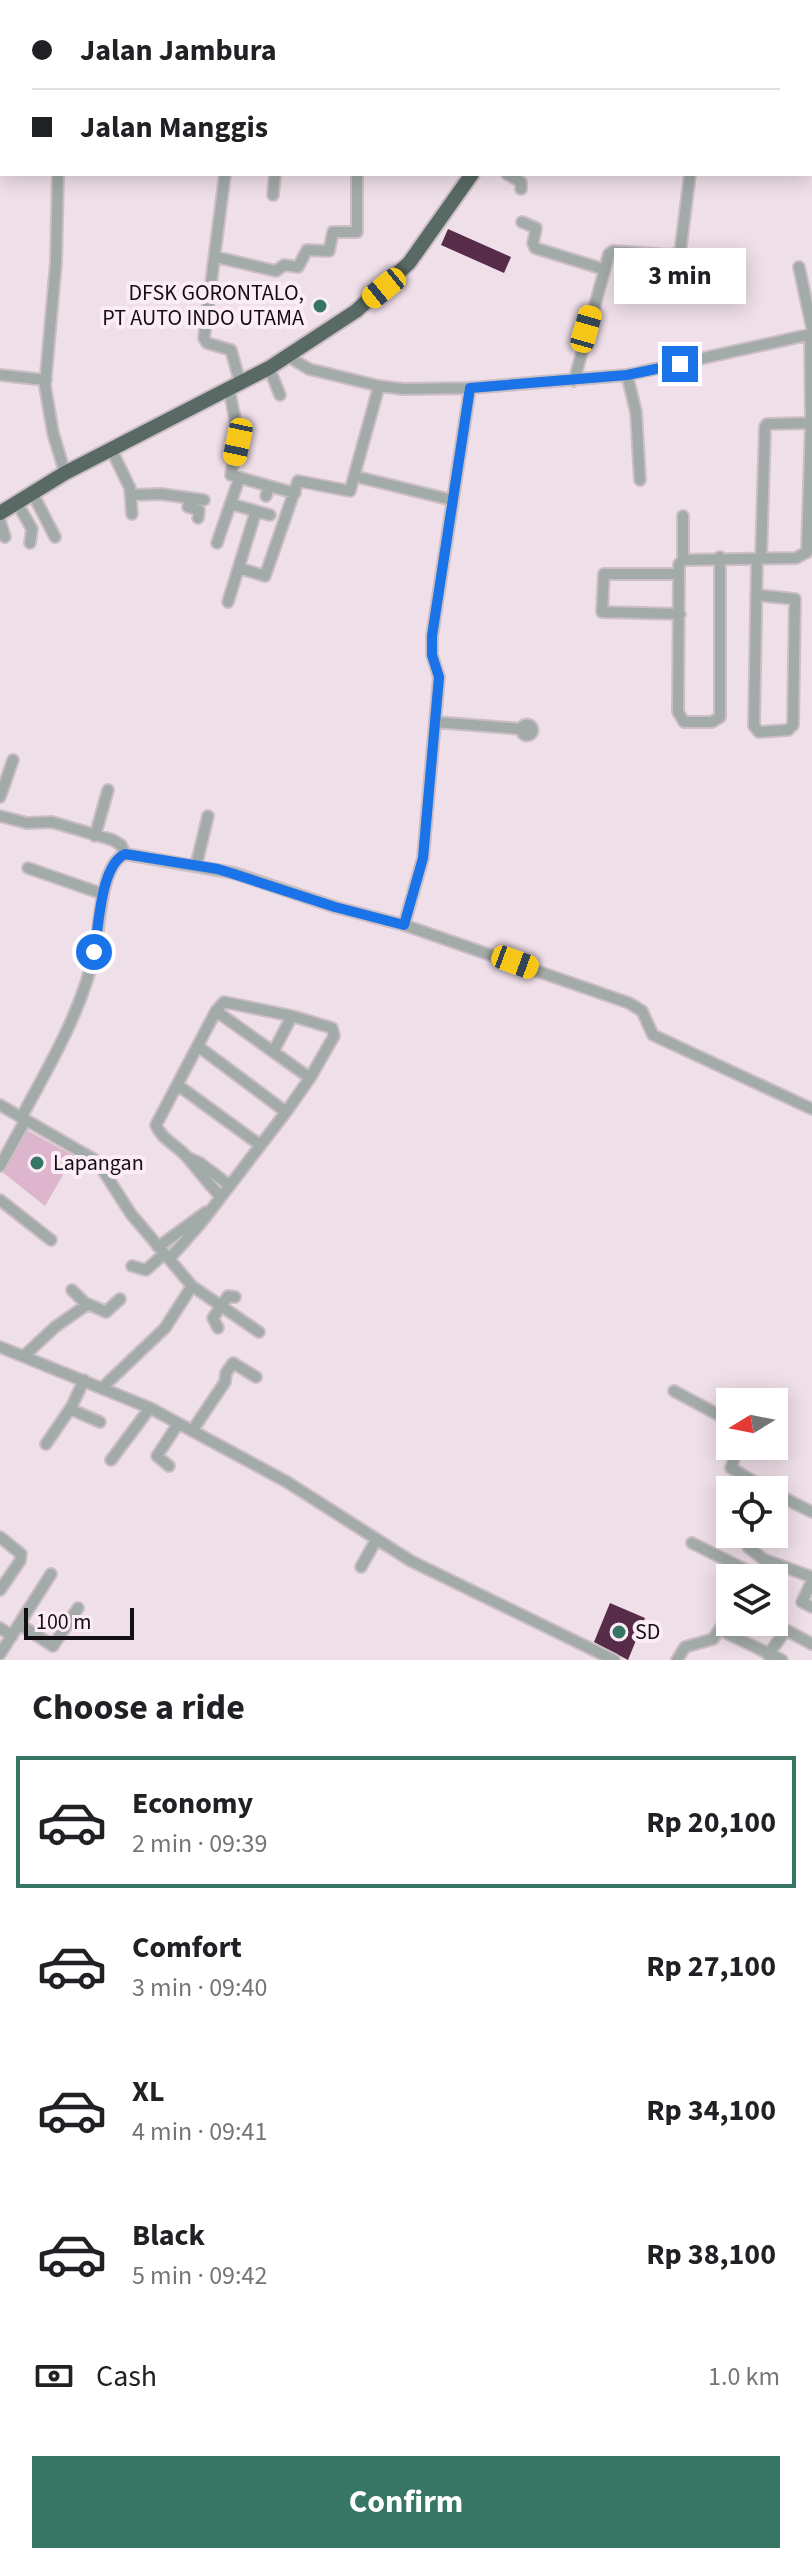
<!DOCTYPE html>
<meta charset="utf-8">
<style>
body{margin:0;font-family:"Source Sans 3",sans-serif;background:#f6f6f6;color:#202124;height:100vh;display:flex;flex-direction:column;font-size:30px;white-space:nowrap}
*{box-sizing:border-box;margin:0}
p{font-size:26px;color:#757577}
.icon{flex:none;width:44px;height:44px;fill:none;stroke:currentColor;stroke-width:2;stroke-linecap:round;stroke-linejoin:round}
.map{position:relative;height:1660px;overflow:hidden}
.side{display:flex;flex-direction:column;background:#fff;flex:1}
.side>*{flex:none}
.guide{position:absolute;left:0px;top:0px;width:812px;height:176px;box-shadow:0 4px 20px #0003;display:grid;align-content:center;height:176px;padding:0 32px;background:#fff}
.needle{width:52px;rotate:260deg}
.fabs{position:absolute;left:716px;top:1388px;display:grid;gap:16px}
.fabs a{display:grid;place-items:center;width:72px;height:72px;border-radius:0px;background:#fff;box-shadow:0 4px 20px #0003;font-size:40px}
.scale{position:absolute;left:24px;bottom:20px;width:110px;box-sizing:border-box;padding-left:8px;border:4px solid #140f12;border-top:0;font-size:22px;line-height:28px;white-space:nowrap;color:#140f12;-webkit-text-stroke:6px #fcecf5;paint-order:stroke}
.end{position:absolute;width:36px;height:36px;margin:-18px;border:10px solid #1a73e8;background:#fff;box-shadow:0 0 0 4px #fff}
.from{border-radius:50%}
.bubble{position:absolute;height:56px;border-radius:0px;background:#fff;box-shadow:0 4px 20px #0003;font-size:26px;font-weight:700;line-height:56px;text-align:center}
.car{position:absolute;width:24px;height:48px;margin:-24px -12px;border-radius:10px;box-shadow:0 0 6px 2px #0007;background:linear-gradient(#f5c518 24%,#345 0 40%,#f5c518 0 76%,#345 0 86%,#f5c518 0)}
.guide b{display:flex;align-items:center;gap:28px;height:76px;font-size:30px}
.guide b+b{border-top:2px solid #e0e0e0}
.guide i{width:20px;height:20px;background:#202124}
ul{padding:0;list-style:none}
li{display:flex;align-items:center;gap:24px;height:132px;margin:0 16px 12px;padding:0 16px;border:4px solid transparent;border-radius:0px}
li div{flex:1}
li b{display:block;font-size:30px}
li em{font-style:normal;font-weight:700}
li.selected{border-color:#377665}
li>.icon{width:72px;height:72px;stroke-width:1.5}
h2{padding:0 32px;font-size:36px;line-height:96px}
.pay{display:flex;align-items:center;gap:20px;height:88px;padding:0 32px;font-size:30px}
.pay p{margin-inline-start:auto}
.cta{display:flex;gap:16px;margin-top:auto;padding:16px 32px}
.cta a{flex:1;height:92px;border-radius:0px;background:#377665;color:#fff;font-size:32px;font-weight:700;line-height:92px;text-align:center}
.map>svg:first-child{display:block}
.green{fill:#ddb5cd}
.building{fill:#572c48}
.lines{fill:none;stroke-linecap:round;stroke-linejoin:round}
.minor-casing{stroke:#ccbec6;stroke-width:14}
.highway-casing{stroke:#ccbec6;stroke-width:18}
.minor{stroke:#a3aba8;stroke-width:10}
.highway{stroke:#596964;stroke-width:14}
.route{stroke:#1a73e8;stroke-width:10}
.poi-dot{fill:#377665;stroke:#fcecf5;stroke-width:3}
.labels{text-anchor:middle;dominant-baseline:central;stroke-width:8;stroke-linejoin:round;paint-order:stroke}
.poi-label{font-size:22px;fill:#140f12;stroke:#fcecf5;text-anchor:start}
</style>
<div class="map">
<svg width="812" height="1660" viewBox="0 0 812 1660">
<rect width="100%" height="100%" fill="#efdfe8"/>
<path class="green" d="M 23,1128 L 74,1156 L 45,1206 L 0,1170 Z"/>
<path class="building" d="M 448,229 L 511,257 L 504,273 L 441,245 Z
M 610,1603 L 645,1618 L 628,1660 L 594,1642 Z"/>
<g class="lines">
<g class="minor-casing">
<path id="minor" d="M 126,0 L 126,2
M 58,2 L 58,0
M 433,2 L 434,0
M 728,2 L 728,0
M 0,132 L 2,132
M 58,174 L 56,262 L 45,386 L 53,433 L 65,473
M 225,174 L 204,338 L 207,343 L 231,350 L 240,382
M 507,174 L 521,182 L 521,189
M 273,195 L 275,174
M 522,222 L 536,228 L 533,243 L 535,248 L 603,269
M 216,257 L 276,271 L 284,265 L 298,267 L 307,250 L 329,251 L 333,232 L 357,232 L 357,174
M 799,267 L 812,328
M 289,357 L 309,369 L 379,386 L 403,389 L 470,388 L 627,375 L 812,334
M 269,368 L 280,395
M 0,375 L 46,380
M 627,375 L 636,412 L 640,480
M 574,381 L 609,254 L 613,251 L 669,255 L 680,253 L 690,174
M 229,389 L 238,434 L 231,475 L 269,486
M 111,449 L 130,488 L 132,514
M 362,478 L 452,500
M 33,494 L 55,537
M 132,495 L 161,494 L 204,500
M 266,496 L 269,486 L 295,493
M 190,498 L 188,507 L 199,510 L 198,518
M 17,503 L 32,529 L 30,543
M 231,504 L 270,515
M 683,516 L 683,560
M 0,521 L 5,537
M 217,543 L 239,479
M 720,557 L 720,717 L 712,722 L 684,722 L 678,712 L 679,564 L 683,560 L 796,558 L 807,552 L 811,423 L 810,334
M 761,559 L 765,427 L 767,424 L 811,423
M 239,568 L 265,576 L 298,481 L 350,491 L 379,386
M 678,574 L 604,574 L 602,612 L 680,614
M 756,595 L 795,599 L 793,725 L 788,730 L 759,732 L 754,726 L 757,559
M 228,602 L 256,511
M 435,722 L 522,729
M521.5 730a5.5 5.5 0 1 1 11 0a5.5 5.5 0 1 1-11 0Z
M 0,797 L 13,760
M 0,816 L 27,823 L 52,822 L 113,840 L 121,845 L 125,854
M 95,836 L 108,790
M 196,866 L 208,816
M 28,868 L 103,894
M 404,925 L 423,858 L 439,677 L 432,655 L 432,636 L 470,388
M 216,1011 L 224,1002 L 292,1016 L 332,1028 L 334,1036 L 310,1078
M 273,1052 L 292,1016
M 179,1086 L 260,1145
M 0,1105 L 97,1161 L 131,1214 L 192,1286 L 165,1328 L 103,1387
M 21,1118 C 49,1066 83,1009 95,950 C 100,926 100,865 125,854 L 234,873 L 335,907 L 404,925 L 629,1003 L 642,1011 L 653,1035 L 812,1109
M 187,1157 L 200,1163 L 229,1185
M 0,1166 L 25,1121
M 220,1196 C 208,1183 198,1170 187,1157 C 178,1146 161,1139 156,1125 L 216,1011 L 310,1078 L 286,1112
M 0,1200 L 51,1240
M 158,1247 L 206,1212
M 169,1259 L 201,1223 L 286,1112 L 199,1047
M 132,1266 L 146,1270 L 164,1254
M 192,1286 L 259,1332
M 72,1290 L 87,1305
M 218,1328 L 213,1318 L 228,1296 L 235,1297
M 0,1347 L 150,1408 L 287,1482 L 411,1561 L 614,1660
M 24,1356 L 55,1327 L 88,1304 L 106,1312 L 120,1299
M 674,1391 L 730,1421
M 70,1409 L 100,1422
M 192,1431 L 225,1382 L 226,1373 L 233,1363 L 256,1377
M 46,1444 L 72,1406 L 84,1380
M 738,1446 L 731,1468 L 768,1490
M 111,1460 L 150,1408
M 169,1466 L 157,1456 L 178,1424
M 774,1493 L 812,1512
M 0,1537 L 21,1554 L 20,1561 L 0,1590
M 692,1543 L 756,1575
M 748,1547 L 763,1559 L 812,1577
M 361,1567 L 376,1540
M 812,1581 L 802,1602 L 812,1607
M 19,1624 L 53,1646 L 78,1608
M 0,1628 L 12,1636
M 720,1630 L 782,1660
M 0,1654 L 51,1574
M 768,1655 L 786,1630 L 812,1644
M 677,1660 L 685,1647 L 713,1639 L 730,1614"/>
</g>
<g class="highway-casing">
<path id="highway" d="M 587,2 L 587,0
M 0,513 L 65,473 L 269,368 L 356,311 L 409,263 L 472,174"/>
</g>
<use href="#minor" class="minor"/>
<use href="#highway" class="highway"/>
</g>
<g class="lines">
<path class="route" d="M 94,952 C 99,927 100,866 125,854 L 218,869 L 335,907 L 404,925 L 423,858 L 439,677 L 432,655 L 432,636 L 470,388 L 627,375 L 680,364"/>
</g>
<g class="poi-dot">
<circle cx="320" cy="306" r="8"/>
<circle cx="37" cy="1163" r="8"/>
<circle cx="619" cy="1632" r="8"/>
</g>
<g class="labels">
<g class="poi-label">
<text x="304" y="293" text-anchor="end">DFSK GORONTALO,<tspan x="304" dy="25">PT AUTO INDO UTAMA</tspan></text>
<text x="53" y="1163">Lapangan</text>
<text x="635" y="1632">SD</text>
</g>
</g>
</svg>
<div class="fabs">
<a><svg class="needle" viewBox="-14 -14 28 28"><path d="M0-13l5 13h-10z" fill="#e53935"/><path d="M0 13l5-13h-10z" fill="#757577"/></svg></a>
<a><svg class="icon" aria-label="locate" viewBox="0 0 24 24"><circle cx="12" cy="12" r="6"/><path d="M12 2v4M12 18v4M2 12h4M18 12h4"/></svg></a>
<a><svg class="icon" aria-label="layers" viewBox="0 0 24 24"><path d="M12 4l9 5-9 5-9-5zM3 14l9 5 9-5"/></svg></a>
</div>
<div class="scale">100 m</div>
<i class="end from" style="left:94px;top:952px"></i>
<i class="end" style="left:680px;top:364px"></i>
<div class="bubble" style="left:614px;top:248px;width:132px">3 min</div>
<i class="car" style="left:384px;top:288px;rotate:231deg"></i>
<i class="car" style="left:586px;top:329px;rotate:16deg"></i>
<i class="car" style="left:238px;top:442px;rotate:192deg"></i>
<i class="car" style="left:515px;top:962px;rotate:110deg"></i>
<div class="guide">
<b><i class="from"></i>Jalan Jambura</b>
<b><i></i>Jalan Manggis</b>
</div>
</div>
<section class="side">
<h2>Choose a ride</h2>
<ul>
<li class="selected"><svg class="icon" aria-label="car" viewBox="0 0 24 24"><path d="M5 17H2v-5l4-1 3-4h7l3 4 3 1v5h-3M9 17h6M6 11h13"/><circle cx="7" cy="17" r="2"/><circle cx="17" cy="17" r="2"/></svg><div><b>Economy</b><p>2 min · 09:39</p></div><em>Rp 20,100</em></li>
<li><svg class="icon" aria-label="car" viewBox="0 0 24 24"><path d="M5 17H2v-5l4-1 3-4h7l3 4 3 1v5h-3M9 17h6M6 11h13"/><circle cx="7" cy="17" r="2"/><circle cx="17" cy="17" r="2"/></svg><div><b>Comfort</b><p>3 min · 09:40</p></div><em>Rp 27,100</em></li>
<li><svg class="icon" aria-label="car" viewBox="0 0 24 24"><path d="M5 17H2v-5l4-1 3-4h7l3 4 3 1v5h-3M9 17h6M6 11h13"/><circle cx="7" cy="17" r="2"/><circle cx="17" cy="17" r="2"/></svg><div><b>XL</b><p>4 min · 09:41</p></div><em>Rp 34,100</em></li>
<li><svg class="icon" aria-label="car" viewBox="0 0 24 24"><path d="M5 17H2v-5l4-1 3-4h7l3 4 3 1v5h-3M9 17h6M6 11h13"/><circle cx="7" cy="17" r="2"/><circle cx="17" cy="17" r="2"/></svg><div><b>Black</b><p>5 min · 09:42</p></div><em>Rp 38,100</em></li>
</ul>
<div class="pay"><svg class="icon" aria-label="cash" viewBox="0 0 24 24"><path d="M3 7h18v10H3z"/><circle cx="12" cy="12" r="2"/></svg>Cash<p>1.0 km</p></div>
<div class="cta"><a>Confirm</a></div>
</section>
